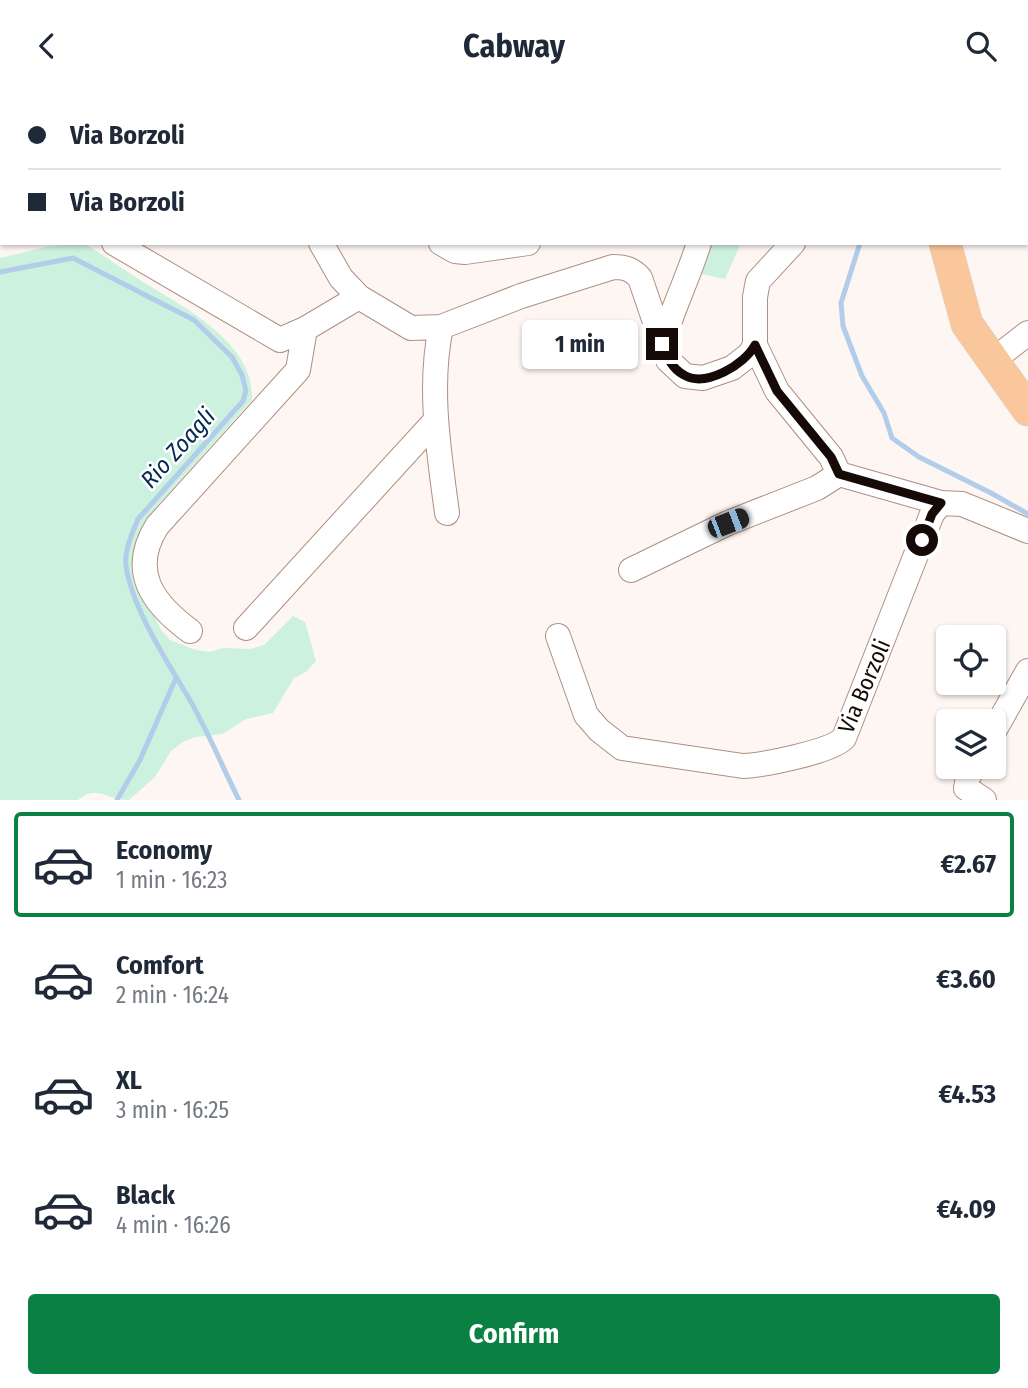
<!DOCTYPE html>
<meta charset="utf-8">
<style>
body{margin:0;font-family:"Fira Sans Condensed",sans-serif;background:#f6f6f7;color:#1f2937;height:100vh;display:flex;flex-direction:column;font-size:26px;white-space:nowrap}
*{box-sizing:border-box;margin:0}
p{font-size:23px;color:#747a83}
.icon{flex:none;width:38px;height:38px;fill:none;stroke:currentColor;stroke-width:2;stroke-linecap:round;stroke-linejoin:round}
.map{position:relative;height:709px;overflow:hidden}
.sheet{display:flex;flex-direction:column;background:#fff;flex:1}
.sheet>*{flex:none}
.top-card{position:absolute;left:0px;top:0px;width:1029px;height:154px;box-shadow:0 2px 5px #0004;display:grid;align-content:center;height:154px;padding:0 28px;background:#fff}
.tools{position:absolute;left:936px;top:534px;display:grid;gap:14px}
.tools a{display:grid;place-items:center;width:70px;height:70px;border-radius:7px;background:#fff;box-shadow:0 2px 5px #0004;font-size:35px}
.end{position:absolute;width:32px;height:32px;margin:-16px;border:9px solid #150a05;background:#fff;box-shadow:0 0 0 4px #fff}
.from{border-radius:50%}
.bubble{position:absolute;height:49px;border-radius:7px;background:#fff;box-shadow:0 2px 5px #0004;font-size:23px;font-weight:700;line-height:49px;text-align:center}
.car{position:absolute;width:21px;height:42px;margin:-21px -10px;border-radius:9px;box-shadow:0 0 5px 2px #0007;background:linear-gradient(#222 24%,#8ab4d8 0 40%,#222 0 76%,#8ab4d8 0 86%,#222 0)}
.top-card b{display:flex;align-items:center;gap:24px;height:66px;font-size:26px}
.top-card b+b{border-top:2px solid #e0e1e3}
.top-card i{width:18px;height:18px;background:#1f2937}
ul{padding:12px 0 0;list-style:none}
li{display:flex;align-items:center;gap:21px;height:105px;margin:0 14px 10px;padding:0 14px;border:4px solid transparent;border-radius:7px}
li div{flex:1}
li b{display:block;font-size:26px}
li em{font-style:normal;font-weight:700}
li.current{border-color:#0b8043}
li>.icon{width:63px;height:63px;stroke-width:1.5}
.action{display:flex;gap:14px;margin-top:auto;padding:14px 28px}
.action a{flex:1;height:80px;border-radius:7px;background:#0b8043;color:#fff;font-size:28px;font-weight:700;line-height:80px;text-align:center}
header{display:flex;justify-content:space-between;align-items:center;height:91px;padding:0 28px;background:#fff;font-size:32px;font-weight:700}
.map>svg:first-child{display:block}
.grass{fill:#ccf1df}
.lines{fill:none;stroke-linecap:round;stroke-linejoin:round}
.stream{stroke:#b1cdea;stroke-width:5}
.minor-casing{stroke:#af8f7f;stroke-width:26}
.major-casing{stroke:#d5d3d2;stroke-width:33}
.minor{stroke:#fff;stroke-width:24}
.major{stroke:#fac79c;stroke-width:32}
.route{stroke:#150a05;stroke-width:9}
.labels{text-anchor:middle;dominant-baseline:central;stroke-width:5;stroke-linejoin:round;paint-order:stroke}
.street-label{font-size:23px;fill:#150a05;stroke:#fff}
.water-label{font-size:24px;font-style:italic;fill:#002c51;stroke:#fff}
</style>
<header><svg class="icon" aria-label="back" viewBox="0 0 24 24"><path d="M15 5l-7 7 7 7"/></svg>Cabway<svg class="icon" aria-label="search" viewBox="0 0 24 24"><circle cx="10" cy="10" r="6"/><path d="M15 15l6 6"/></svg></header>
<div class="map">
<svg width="1028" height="709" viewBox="0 0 1028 709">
<rect width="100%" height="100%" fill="#fdf6f2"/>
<path class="grass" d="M 215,0 L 358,0 L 359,2 L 215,2 Z
M 588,0 L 705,0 L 706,2 L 590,2 Z
M 84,152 C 106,166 127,181 148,194 C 189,219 255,254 252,309 L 157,415 L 134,457 L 133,482 L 161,539 L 170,549 L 196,559 L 210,561 L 223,557 L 251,558 L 264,554 L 293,525 L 305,531 L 316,570 L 306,581 L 294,587 L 273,622 L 246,628 L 222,643 L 196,646 L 183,651 L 171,660 L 155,686 L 129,709 C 108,709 96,693 78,709 L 0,709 L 0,167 L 46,156 Z
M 708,152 L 741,152 L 725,188 L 701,183 Z"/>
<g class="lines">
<path class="stream" d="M 847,0 L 848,2
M 860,152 L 841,212 L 843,235 L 862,285 L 884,322 L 892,347 L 919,366 L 991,402 L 1028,423
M 0,181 L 73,167 L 194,229 L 232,266 L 242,284 L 246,300 L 243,310 L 138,428 C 132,443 124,459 126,475 C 132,518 169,573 191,611 C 209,643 223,677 239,709
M 117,709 L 140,669 L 176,587"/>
<g class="minor-casing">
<path id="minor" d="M 563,0 L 565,2
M 716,0 L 718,2
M 403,2 L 403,0
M 0,68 L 2,66
M 0,86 L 2,87
M 114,152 L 280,249 L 305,238 L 359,206 L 411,237 L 441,236 L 521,205 L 613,176 C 625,176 632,178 640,187 L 668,269 L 685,285 L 703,287 L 732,277 L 750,263 L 755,254 L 755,206 L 758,190 L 793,152
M 321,152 L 341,187 L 359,206
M 441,152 L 455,160 L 465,161 L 528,152
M 441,236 C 428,297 439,361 447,422
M 662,253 C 672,219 688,187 699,152
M 755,254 L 777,300 L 831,366 L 839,383
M 992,270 L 1028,242
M 631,479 L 728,432 L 817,397 L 839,383 L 941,412
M 246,537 L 436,329
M 190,540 C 152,512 129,480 157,435 L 298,279 L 305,238
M 558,545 L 586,624 L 599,639 L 622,657 L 743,675 C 763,674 831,661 844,647 L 932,423 L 941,412 L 962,413 L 1028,440
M 994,640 L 1028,580
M 974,676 L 968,686 L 966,697 L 984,709"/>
</g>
<g class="major-casing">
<path id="major" d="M 791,0 L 797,2
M 945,152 L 967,233 L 1028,319"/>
</g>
<use href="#minor" class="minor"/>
<use href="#major" class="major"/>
</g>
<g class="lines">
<path class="route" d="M 662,253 C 667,265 671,277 684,284 C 706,297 745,273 755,254 L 777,300 L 831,366 L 839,383 L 941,412 L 932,423 L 922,449"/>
</g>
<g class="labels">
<g class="street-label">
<text transform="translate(864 595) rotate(-67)">Via Borzoli</text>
</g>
<g class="water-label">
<text transform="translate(178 357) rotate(-48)">Rio Zoagli</text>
</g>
</g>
</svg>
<div class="tools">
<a><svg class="icon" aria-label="locate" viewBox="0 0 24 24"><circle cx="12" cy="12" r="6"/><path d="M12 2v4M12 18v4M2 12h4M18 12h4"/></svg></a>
<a><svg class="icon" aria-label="layers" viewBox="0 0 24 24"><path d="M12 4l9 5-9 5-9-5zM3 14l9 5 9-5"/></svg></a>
</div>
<i class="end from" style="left:922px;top:449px"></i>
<i class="end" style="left:662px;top:253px"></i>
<div class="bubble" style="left:522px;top:229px;width:116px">1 min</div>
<i class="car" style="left:728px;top:432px;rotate:69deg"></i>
<div class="top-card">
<b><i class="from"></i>Via Borzoli</b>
<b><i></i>Via Borzoli</b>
</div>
</div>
<section class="sheet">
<ul>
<li class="current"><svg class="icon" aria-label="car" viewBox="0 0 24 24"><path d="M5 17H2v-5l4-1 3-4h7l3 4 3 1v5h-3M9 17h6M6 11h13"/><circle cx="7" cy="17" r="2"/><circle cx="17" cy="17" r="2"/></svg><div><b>Economy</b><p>1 min · 16:23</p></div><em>€2.67</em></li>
<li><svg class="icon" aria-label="car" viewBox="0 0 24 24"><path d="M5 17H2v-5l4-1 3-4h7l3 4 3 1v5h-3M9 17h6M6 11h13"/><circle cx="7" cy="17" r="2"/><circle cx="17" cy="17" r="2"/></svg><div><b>Comfort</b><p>2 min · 16:24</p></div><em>€3.60</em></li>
<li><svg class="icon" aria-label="car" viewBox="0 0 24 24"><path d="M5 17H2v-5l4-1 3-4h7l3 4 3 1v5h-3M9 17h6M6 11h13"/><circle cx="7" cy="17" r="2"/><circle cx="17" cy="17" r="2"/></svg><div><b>XL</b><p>3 min · 16:25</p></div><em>€4.53</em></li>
<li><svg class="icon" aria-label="car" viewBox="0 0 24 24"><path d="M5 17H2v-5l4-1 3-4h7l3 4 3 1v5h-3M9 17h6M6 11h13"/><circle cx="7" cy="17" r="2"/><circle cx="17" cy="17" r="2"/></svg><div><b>Black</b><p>4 min · 16:26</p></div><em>€4.09</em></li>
</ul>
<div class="action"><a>Confirm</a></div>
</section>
